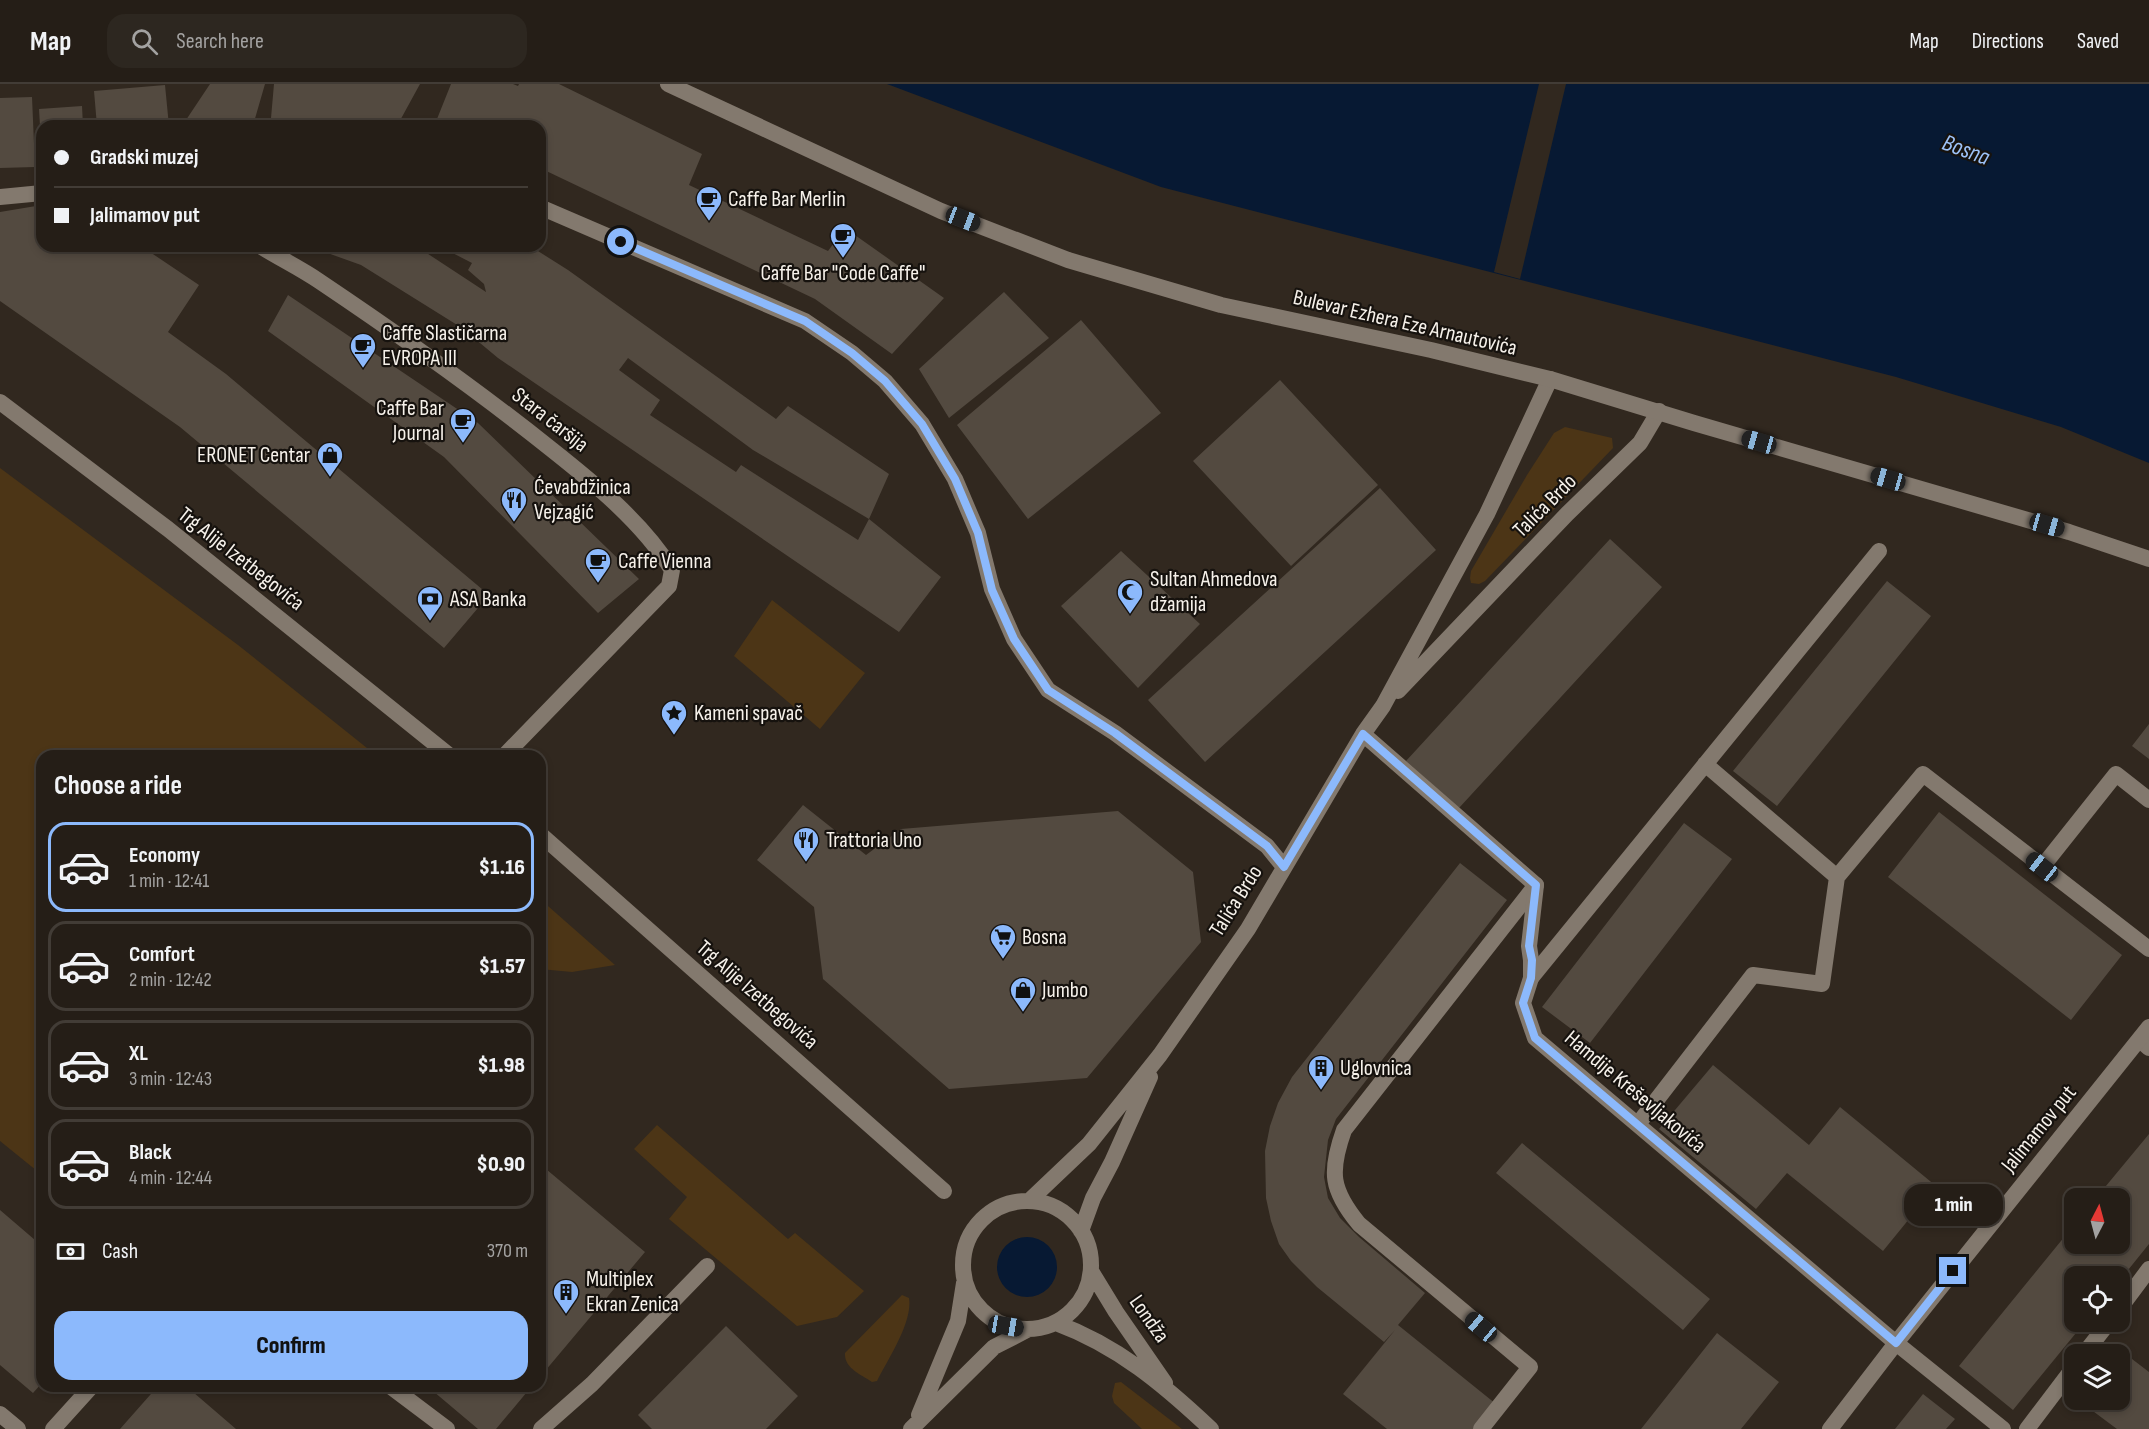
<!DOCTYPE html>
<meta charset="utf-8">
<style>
body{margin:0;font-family:"Sofia Sans Condensed",sans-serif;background:#2d2720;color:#f1f3f6;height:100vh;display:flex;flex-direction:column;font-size:22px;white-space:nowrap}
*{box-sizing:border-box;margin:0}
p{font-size:20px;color:#a3a2a1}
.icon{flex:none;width:33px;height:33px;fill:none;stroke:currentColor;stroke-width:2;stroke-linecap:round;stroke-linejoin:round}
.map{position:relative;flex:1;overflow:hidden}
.panel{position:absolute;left:36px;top:666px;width:510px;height:642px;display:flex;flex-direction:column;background:#251e17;border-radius:18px;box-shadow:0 3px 9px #0003,0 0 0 2px #423c36}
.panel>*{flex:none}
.guide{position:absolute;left:36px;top:36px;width:510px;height:132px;border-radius:18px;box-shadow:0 3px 9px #0003,0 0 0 2px #423c36;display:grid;align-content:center;height:132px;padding:0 18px;background:#251e17}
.needle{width:39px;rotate:6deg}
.controls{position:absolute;left:2064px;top:1104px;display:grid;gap:12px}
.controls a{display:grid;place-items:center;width:66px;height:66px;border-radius:12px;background:#251e17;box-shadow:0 3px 9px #0003,0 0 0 2px #423c36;font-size:30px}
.end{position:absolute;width:27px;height:27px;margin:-14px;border:8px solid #8cb9fc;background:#111;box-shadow:0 0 0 3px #111}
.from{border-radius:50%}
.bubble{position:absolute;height:42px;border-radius:18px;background:#251e17;box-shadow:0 3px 9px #0003,0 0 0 2px #423c36;font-size:20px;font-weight:800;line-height:42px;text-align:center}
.car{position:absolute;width:18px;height:36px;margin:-18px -9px;border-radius:8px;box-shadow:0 0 4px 2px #0007;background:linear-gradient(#222 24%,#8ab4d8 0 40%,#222 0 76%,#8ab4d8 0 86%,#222 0)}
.guide b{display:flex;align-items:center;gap:21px;height:57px;font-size:22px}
.guide b+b{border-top:2px solid #423c36}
.guide i{width:15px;height:15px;background:#f1f3f6}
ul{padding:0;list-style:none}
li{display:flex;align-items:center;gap:18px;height:90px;margin:0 12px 9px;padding:0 6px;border:3px solid #423c36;border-radius:18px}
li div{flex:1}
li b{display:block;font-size:22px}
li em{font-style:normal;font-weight:800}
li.active{border-color:#8cb9fc}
li>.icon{width:54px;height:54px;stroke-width:1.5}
h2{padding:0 18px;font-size:27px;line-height:72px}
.pay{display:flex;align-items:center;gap:15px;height:66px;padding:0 18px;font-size:22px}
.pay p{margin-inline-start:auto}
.cta{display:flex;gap:12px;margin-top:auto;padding:12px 18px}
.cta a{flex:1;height:69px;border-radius:18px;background:#8cb9fc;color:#111;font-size:24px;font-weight:800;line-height:69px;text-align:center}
header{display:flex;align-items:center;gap:36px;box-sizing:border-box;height:84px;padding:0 30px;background:#251e17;border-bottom:2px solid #423c36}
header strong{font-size:28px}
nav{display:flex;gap:33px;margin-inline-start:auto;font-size:21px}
.search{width:420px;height:54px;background:#2d2720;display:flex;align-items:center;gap:15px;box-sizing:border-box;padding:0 21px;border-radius:18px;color:#a3a2a1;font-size:22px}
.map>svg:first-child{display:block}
.green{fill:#4c3516}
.water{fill:#071933}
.pier{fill:#31281f}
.building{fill:#534a40}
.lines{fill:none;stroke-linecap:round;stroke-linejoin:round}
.service{stroke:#83796e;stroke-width:16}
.pedestrian{stroke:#83796e;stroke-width:16}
.minor{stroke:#83796e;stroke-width:16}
.tertiary{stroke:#83796e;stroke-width:16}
.route{stroke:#8cb9fc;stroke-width:8}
.labels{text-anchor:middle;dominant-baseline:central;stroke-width:4.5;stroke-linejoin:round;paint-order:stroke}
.poi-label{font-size:22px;fill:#f6f1ea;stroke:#16120e;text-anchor:start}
.street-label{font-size:22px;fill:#f6f1ea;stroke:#16120e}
.water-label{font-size:24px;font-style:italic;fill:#9dc2f8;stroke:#16120e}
</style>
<header>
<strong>Map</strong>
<div class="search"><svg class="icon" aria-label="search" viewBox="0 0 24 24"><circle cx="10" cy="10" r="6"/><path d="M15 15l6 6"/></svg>Search here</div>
<nav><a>Map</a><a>Directions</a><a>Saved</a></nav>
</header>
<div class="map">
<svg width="2149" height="1345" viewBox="0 0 2149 1345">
<rect width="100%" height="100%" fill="#31281f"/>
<path class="green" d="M 1565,343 L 1612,354 L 1613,364 L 1485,497 L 1479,500 L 1471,499 L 1470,494 L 1471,487 L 1527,391 L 1554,349 Z
M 0,384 L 238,561 L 377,672 L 42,672 L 42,1091 L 0,1057 Z
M 772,516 L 865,589 L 820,645 L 734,572 Z
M 540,815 L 615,881 L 572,888 L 540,885 Z
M 657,1041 L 788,1155 L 795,1149 L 864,1207 L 837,1233 L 797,1242 L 669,1135 L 687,1113 L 634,1065 Z
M 902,1211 L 909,1214 C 913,1238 888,1275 877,1297 L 872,1298 C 860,1290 844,1284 845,1269 Z
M 1121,1298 L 1182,1345 L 1142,1345 L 1114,1319 L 1112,1312 L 1115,1299 Z"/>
<path class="water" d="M 887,0 L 2149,0 L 2149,379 L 2061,343 L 1896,293 L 1161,103 Z
M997 1183a30 30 0 1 1 60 0a30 30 0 1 1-60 0Z"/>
<path class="pier" d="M 1539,0 L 1566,0 L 1520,195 L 1494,188 Z"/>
<path class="building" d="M 210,0 L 265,0 L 254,38 L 250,42 L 201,42 L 186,36 Z
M 274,0 L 420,0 L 397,42 L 341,42 L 332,39 L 271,34 Z
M 451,0 L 513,0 L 518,2 L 519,0 L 559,0 L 702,70 L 689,101 L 828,167 L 845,144 L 944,214 L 892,270 L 815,215 L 540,84 L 540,42 L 451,42 L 437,35 Z
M 165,1 L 169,42 L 97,42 L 94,7 Z
M 32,13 L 35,83 L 0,84 L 0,14 Z
M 82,22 L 83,42 L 40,42 L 39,25 Z
M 42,121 L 42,162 L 141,162 L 199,201 L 168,248 L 226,290 L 489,511 L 444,564 L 180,343 L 0,217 L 0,128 Z
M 308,162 L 416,162 L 486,208 L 484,200 L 468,186 L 472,179 L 439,162 L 530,162 L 568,186 L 776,335 L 788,322 L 889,390 L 869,435 L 753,366 L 628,274 L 619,286 L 660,316 L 650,331 L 736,388 L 741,381 L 858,456 L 869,435 L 941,493 L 899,548 L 498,274 L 462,244 L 361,181 Z
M 1004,208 L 1049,254 L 949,334 L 919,285 Z
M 288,211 L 478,339 L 639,495 L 598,529 L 444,373 L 268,247 Z
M 1081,236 L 1161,329 L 1028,435 L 957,341 Z
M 1280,296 L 1378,401 L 1291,482 L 1193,377 Z
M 1380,404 L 1436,466 L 1205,678 L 1148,616 Z
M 1610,455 L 1662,503 L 1459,724 L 1406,677 Z
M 1121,467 L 1200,540 L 1138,604 L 1061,522 Z
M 1887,497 L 1931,532 L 1777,722 L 1733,687 Z
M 2149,640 L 2149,675 L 2132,662 Z
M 803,721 L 866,771 L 901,745 L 1118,727 L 1193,788 L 1201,858 L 1087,994 L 949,1005 L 823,895 L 814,823 L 757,776 Z
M 1939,728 L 2122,871 L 2071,936 L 1888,793 Z
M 1684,739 L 1732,775 L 1590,959 L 1542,923 Z
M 1460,779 L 1507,816 L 1336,1035 L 1328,1056 L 1324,1093 L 1328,1114 L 1340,1134 L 1359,1153 L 1425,1209 L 1398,1241 L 1496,1320 L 1475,1345 L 1387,1345 L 1343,1310 L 1395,1246 L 1384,1258 L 1317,1203 L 1291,1177 L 1279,1160 L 1271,1137 L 1266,1114 L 1265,1067 L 1270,1042 L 1278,1019 L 1292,993 Z
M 1713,981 L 1809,1061 L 1840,1023 L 1936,1102 L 1883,1167 L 1787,1089 L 1756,1125 L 1659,1045 Z
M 2149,1050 L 2149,1160 L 2120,1196 L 2120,1192 L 2074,1192 L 2074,1238 L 2085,1238 L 2013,1326 L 1959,1282 L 2074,1141 L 2074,1160 L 2120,1160 L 2120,1114 L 2096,1114 Z
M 1522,1059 L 1710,1215 L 1683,1246 L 1496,1089 Z
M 540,1080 L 645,1168 L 540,1293 Z
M 0,1126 L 42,1162 L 42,1299 L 33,1309 L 0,1281 Z
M 726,1242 L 798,1312 L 766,1345 L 652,1345 L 638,1331 Z
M 1717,1249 L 1779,1298 L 1741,1345 L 1641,1345 Z
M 2119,1265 L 2149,1288 L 2149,1345 L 2117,1345 L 2078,1316 L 2120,1316 L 2120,1270 L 2114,1270 Z
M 158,1302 L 186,1302 L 236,1345 L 120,1345 Z
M 427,1302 L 532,1302 L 496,1345 L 478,1345 Z
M 1923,1310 L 1955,1335 L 1946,1345 L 1895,1345 Z"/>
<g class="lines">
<path class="service" d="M 1705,680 L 1837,793 L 1923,690 L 2149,865
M 2042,783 L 2116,690 L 2149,716
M 1531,894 L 1879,467
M 2140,956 L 2149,964
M 1638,1040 L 1753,891 L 1822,900 L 1837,793
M 2120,1224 L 2149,1185
M 2084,1270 L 2109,1238
M 1481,1345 L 1530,1283 L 1359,1140 C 1331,1106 1329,1088 1344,1046 L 1536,801
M 1830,1345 L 1896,1259
M 2027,1345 L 2074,1283"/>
<path class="pedestrian" d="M 260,162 C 279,174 300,184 319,197 C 398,250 476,305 551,365 C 594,399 643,439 672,486 L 669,502 L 504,672
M 0,318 L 168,445 L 450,672
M 540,750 L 944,1107"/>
<path class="minor" d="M 0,113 L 42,109
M 540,123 L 805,237 L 852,269 L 885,297 L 922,340 L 955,395 L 978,449 L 992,505 L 1014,555 L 1048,606 L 1115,649 L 1267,762 L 1284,783
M 1398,607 L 1567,430 L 1640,359 L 1659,327
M 1363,650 L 1536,801 L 1529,862 L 1531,876 L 1531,894 L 1523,919 L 1535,954 L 1896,1259 L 2003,1345
M963 1181a64 64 0 1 1 128 0a64 64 0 1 1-128 0Z
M 1029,1117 L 1089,1060 L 1160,971 L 1248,845 L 1363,650 L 1383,622 L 1487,430 L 1550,295
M 1081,1147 L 1093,1114 L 1112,1078 L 1150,993
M 1091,1187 L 1116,1228 L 1165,1299
M 1056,1239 C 1118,1262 1163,1300 1211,1345
M 1896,1259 L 2149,943
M 390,1302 L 447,1345
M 0,1330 L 18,1345
M 919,1331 L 958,1237 L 964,1199
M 53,1345 L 92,1302
M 541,1345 L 592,1300 L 707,1182
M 911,1345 L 994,1263 L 1027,1246"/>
<path class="tertiary" d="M 668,0 L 941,127 L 1068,176 L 1221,221 L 1431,266 L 1550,295 L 1694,339 L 2069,448 L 2149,475"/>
</g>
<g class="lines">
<path class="route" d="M 621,158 L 805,237 L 852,269 L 885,297 L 922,340 L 955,395 L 978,449 L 992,506 L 1014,555 L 1048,606 L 1115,649 L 1267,762 L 1284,783 L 1363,650 L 1536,801 L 1529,862 L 1532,876 L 1531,894 L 1523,919 L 1535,954 L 1896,1259 L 1953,1187"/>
</g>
<defs>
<g id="cafe-pin" transform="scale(1.35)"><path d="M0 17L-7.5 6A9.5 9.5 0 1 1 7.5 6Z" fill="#8cb9fc" stroke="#16120e"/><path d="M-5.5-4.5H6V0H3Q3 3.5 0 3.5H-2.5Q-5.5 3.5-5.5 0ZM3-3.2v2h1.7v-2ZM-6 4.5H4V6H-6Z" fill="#111"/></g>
<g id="shop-pin" transform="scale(1.35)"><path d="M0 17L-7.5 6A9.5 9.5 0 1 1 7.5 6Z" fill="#8cb9fc" stroke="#16120e"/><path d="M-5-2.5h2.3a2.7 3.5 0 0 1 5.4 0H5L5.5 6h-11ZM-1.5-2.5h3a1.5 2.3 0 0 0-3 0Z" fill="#111"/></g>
<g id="restaurant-pin" transform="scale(1.35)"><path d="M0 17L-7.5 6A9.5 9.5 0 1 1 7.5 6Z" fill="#8cb9fc" stroke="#16120e"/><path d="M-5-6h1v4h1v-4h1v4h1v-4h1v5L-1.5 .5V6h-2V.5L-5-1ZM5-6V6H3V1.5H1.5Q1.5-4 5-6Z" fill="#111"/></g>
<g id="mosque-pin" transform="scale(1.35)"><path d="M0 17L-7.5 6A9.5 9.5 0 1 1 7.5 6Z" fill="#8cb9fc" stroke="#16120e"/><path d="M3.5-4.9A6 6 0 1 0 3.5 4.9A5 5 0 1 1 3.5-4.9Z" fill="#111"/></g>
<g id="bank-pin" transform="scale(1.35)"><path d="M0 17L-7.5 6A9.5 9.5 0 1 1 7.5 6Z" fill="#8cb9fc" stroke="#16120e"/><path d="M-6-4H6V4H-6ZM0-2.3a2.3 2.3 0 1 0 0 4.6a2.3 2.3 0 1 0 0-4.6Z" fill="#111"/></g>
<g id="sight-pin" transform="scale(1.35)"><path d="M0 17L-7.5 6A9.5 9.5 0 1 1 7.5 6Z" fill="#8cb9fc" stroke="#16120e"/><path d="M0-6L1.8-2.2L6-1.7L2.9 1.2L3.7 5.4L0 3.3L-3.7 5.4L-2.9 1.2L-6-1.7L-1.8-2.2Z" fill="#111"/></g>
<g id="supermarket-pin" transform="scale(1.35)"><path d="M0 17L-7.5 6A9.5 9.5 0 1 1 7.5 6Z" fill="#8cb9fc" stroke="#16120e"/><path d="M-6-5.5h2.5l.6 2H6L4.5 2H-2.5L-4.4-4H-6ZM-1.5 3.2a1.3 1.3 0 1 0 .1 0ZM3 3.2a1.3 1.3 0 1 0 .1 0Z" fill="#111"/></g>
<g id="building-pin" transform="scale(1.35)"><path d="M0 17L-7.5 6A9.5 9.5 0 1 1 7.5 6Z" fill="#8cb9fc" stroke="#16120e"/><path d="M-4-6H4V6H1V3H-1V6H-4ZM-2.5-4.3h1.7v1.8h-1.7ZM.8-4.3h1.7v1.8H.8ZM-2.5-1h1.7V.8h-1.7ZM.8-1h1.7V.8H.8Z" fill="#111"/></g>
</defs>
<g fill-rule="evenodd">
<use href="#cafe-pin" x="709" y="115"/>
<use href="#cafe-pin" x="843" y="152"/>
<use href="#cafe-pin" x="363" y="262"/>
<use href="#cafe-pin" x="463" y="337"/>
<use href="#shop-pin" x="330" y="371"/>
<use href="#restaurant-pin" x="514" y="416"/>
<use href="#cafe-pin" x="598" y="477"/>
<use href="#mosque-pin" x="1130" y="508"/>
<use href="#bank-pin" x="430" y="515"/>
<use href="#sight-pin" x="674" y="629"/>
<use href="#restaurant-pin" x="806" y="756"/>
<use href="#supermarket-pin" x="1003" y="853"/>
<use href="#shop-pin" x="1023" y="906"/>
<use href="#building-pin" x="1321" y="984"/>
<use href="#building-pin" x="566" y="1208"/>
</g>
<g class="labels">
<g class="poi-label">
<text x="728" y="115">Caffe Bar Merlin</text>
<text x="843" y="189" text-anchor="middle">Caffe Bar "Code Caffe"</text>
<text x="382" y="249">Caffe Slastičarna<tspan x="382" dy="25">EVROPA III</tspan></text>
<text x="444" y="324" text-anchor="end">Caffe Bar<tspan x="444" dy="25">Journal</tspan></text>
<text x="310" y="371" text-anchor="end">ERONET Centar</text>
<text x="534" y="403">Ćevabdžinica<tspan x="534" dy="25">Vejzagić</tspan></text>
<text x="618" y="477">Caffe Vienna</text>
<text x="1150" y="495">Sultan Ahmedova<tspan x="1150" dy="25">džamija</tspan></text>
<text x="450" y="515">ASA Banka</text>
<text x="694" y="629">Kameni spavač</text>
<text x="826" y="756">Trattoria Uno</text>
<text x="1022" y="853">Bosna</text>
<text x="1042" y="906">Jumbo</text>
<text x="1340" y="984">Uglovnica</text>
<text x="586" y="1195">Multiplex<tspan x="586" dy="25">Ekran Zenica</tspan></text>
</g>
<g class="street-label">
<text transform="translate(1405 239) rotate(13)">Bulevar Ezhera Eze Arnautovića</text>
<text transform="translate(550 336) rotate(38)">Stara čaršija</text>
<text transform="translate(1545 422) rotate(-45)">Talića Brdo</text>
<text transform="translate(241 475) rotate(38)">Trg Alije Izetbegovića</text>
<text transform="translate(1236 817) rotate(-58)">Talića Brdo</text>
<text transform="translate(757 911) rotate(41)">Trg Alije Izetbegovića</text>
<text transform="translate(1635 1008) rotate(40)">Hamdije Kreševljakovića</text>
<text transform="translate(2039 1045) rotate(-51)">Jalimamov put</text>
<text transform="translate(1149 1235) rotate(55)">Londža</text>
</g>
<g class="water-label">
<text transform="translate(1966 66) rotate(20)">Bosna</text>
</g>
</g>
</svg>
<div class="controls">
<a><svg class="needle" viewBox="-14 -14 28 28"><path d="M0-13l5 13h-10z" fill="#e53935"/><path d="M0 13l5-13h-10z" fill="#a3a2a1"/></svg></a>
<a><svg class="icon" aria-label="locate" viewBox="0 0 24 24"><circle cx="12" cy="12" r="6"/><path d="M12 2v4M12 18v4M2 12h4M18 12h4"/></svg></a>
<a><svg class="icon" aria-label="layers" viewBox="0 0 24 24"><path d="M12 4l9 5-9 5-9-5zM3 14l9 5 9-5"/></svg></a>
</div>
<i class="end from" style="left:621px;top:158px"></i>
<i class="end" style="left:1953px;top:1187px"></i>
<div class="bubble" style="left:1904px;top:1100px;width:99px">1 min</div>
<i class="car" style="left:963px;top:135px;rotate:111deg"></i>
<i class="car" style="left:1759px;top:358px;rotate:286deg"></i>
<i class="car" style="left:1888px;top:395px;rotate:286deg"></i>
<i class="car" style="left:2047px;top:441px;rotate:106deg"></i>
<i class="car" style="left:2042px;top:783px;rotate:308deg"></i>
<i class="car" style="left:1006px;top:1242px;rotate:100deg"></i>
<i class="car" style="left:1481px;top:1243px;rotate:310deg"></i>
<div class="guide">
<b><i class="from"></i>Gradski muzej</b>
<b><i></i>Jalimamov put</b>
</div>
<section class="panel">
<h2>Choose a ride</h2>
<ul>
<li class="active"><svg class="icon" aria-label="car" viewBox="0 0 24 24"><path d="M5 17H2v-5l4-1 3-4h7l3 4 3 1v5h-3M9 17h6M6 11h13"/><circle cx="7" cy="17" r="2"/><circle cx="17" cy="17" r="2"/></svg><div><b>Economy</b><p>1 min · 12:41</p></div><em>$1.16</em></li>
<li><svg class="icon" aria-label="car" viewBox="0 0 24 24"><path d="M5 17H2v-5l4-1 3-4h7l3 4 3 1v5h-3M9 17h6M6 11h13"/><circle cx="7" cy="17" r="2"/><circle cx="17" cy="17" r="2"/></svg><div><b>Comfort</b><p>2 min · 12:42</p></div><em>$1.57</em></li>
<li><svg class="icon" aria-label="car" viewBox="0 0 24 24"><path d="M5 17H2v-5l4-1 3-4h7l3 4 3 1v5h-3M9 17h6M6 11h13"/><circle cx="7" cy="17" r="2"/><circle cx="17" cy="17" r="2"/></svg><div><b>XL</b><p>3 min · 12:43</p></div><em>$1.98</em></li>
<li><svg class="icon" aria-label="car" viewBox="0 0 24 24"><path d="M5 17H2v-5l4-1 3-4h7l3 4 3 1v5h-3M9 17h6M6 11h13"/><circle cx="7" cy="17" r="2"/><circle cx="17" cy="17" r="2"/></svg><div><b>Black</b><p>4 min · 12:44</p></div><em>$0.90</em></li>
</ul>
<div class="pay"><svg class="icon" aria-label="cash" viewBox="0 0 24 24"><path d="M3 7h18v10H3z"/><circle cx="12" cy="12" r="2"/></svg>Cash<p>370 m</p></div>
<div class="cta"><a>Confirm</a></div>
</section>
</div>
